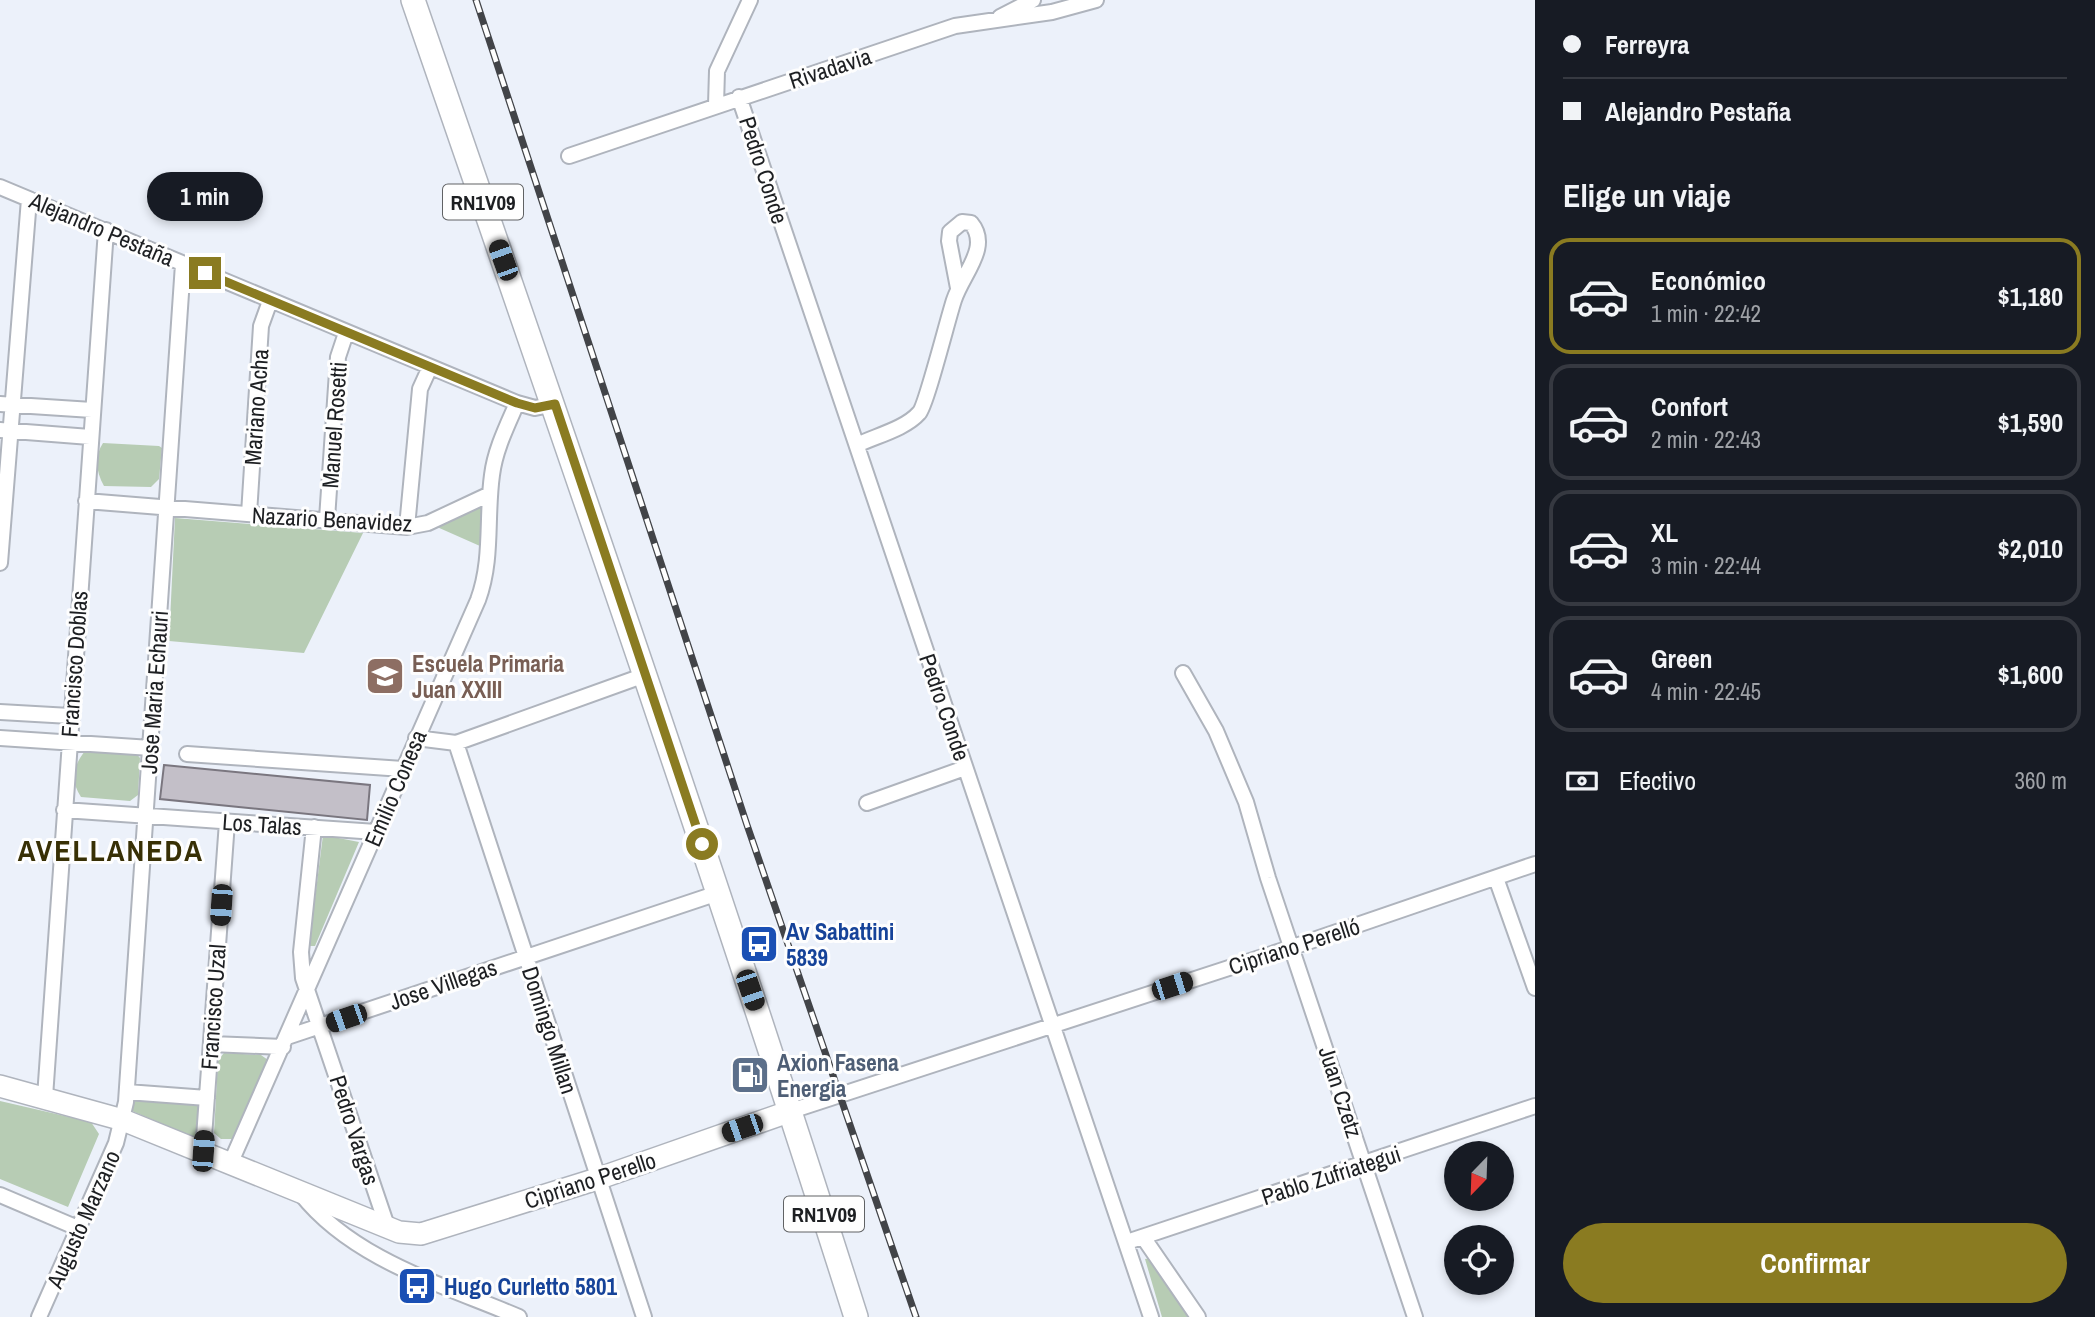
<!DOCTYPE html>
<html lang="es">
<meta charset="utf-8">
<style>
body{margin:0;font-family:"Archivo Narrow",sans-serif;background:#20242c;color:#f1f3f6;height:100vh;display:flex;flex-direction:column;font-size:26px;white-space:nowrap}
*{box-sizing:border-box;margin:0}
p{font-size:23px;color:#9ea1a6}
.icon{flex:none;width:38px;height:38px;fill:none;stroke:currentColor;stroke-width:2;stroke-linecap:round;stroke-linejoin:round}
.map{position:relative;flex:1;overflow:hidden}
.panel{display:flex;flex-direction:column;background:#171b24;width:560px}
.panel>*{flex:none}
.guide{display:grid;align-content:center;height:154px;padding:0 28px;background:#171b24}
.needle{width:46px;rotate:203deg}
.controls{position:absolute;left:1444px;top:1141px;display:grid;gap:14px}
.controls a{display:grid;place-items:center;width:70px;height:70px;border-radius:50%;background:#171b24;box-shadow:0 4px 10px #0003;font-size:35px}
.end{position:absolute;width:32px;height:32px;margin:-16px;border:9px solid #8a7b21;background:#fff;box-shadow:0 0 0 4px #fff}
.from{border-radius:50%}
.bubble{position:absolute;height:49px;border-radius:24px;background:#171b24;box-shadow:0 4px 10px #0003;font-size:23px;font-weight:700;line-height:49px;text-align:center}
.car{position:absolute;width:21px;height:42px;margin:-21px -10px;border-radius:9px;box-shadow:0 0 5px 2px #0007;background:linear-gradient(#222 24%,#8ab4d8 0 40%,#222 0 76%,#8ab4d8 0 86%,#222 0)}
.guide b{display:flex;align-items:center;gap:24px;height:66px;font-size:26px}
.guide b+b{border-top:2px solid #363941}
.guide i{width:18px;height:18px;background:#f1f3f6}
ul{padding:0;list-style:none}
li{display:flex;align-items:center;gap:21px;height:116px;margin:0 14px 10px;padding:0 14px;border:4px solid #363941;border-radius:21px}
li div{flex:1}
li b{display:block;font-size:26px}
li em{font-style:normal;font-weight:700}
li.selected{border-color:#8a7b21}
li>.icon{width:63px;height:63px;stroke-width:1.5}
h2{padding:0 28px;font-size:32px;line-height:84px}
.pay{display:flex;align-items:center;gap:18px;height:77px;padding:0 28px;font-size:26px}
.pay p{margin-inline-start:auto}
.cta{display:flex;gap:14px;margin-top:auto;padding:14px 28px}
.cta a{flex:1;height:80px;border-radius:42px;background:#8a7b21;color:#fff;font-size:28px;font-weight:700;line-height:80px;text-align:center}
main{display:flex;flex:1;min-height:0}
.map>svg:first-child{display:block}
.green{fill:#b7ccb4}
.building{fill:#c3bfc8;stroke:#7a767f;stroke-width:2}
.lines{fill:none;stroke-linecap:round;stroke-linejoin:round}
.minor-casing{stroke:#afb4bd;stroke-width:18}
.secondary-casing{stroke:#afb4bd;stroke-width:24}
.primary-casing{stroke:#afb4bd;stroke-width:26}
.minor{stroke:#fff;stroke-width:14}
.secondary{stroke:#fff;stroke-width:21}
.primary{stroke:#fff;stroke-width:23}
.rail-casing{stroke:#424448;stroke-width:7}
.rail{stroke:#fefefe;stroke-width:4.5;stroke-dasharray:13;stroke-linecap:butt}
.route{stroke:#8a7b21;stroke-width:9}
.labels{text-anchor:middle;dominant-baseline:central;stroke-width:6;stroke-linejoin:round;paint-order:stroke}
.shield{fill:#fefefe;stroke:#606264;stroke-width:2}
.shield-label{font-size:21px;font-weight:bold;fill:#1d1f22}
.street-label{font-size:23px;fill:#1d1f22;stroke:#fefefe}
.education-label{font-size:23px;font-weight:bold;fill:#785e54;stroke:#fefefe;text-anchor:start}
.transit-label{font-size:23px;font-weight:bold;fill:#164399;stroke:#fefefe;text-anchor:start}
.service-label{font-size:23px;font-weight:bold;fill:#4e5e75;stroke:#fefefe;text-anchor:start}
.district-label{font-size:30px;font-weight:bold;letter-spacing:2px;fill:#383005;stroke:#fefefe}
</style>
<main>
<div class="map">
<svg width="1535" height="1317" viewBox="0 0 1535 1317">
<rect width="100%" height="100%" fill="#ecf1fa"/>
<path class="green" d="M 103,443 L 159,446 L 162,448 L 159,479 L 151,487 L 104,486 C 96,472 94,457 103,443 Z
M 490,494 L 489,550 L 428,523 Z
M 175,518 L 363,533 L 304,653 L 169,641 Z
M 85,751 L 135,752 L 140,758 L 138,795 L 130,801 L 81,797 C 70,781 73,766 85,751 Z
M 323,835 L 359,842 L 315,946 L 309,946 Z
M 224,1053 L 261,1055 L 268,1060 L 233,1139 L 221,1139 L 214,1133 L 218,1060 Z
M 138,1098 L 196,1103 L 200,1108 L 197,1134 L 193,1137 L 132,1111 L 131,1100 Z
M 0,1101 L 91,1122 L 99,1134 L 68,1207 L 0,1179 Z
M 1152,1258 L 1190,1317 L 1162,1317 L 1145,1259 Z"/>
<path class="building" d="M 164,765 L 370,785 L 367,820 L 160,799 Z"/>
<g class="lines">
<g class="minor-casing">
<path id="minor" d="M 1000,17 L 1033,0
M 739,97 L 1151,1317
M 716,105 L 717,71 L 750,0
M 569,156 L 955,26 L 1052,12 L 1096,0
M 0,187 L 517,403 L 535,408 L 555,404
M 0,404 L 92,410
M 0,430 L 90,437
M 857,445 C 875,436 905,429 919,413 C 926,406 948,318 954,300 C 963,273 991,247 971,223 L 962,222 L 950,232 L 949,241 L 958,288
M 86,501 L 407,527 L 428,523 L 490,494
M 249,514 L 261,326 L 270,301
M 327,519 L 338,357 L 346,333
M 407,527 L 420,389 L 430,367
M 0,563 L 29,199
M 1183,673 L 1216,731 L 1246,802 L 1268,878 L 1415,1317
M 0,712 L 70,716
M 0,738 L 151,748
M 416,738 L 456,743 L 645,675
M 456,743 L 644,1317
M 187,754 L 403,769
M 867,803 L 965,768
M 64,810 L 376,832
M 314,827 L 301,952 L 303,978 L 387,1226
M 1496,878 L 1535,988
M 287,1037 L 718,893
M 211,1044 L 283,1047
M 127,1092 L 207,1098
M 45,1097 L 106,230
M 791,1111 L 1293,947 L 1535,864
M 203,1151 L 227,822
M 231,1162 L 478,600 C 493,559 486,518 492,475 C 495,450 507,426 517,403
M 301,1194 C 353,1260 444,1285 519,1317
M 0,1195 L 80,1229
M 1143,1237 L 1198,1317
M 1127,1242 L 1535,1106
M 39,1317 L 116,1143 L 126,1102 L 183,264"/>
</g>
<g class="secondary-casing">
<path id="secondary" d="M 0,1086 L 123,1120 L 399,1232 L 421,1234 L 597,1179 L 791,1111"/>
</g>
<g class="primary-casing">
<path id="primary" d="M 413,0 C 564,438 716,875 856,1317"/>
</g>
<use href="#minor" class="minor"/>
<use href="#secondary" class="secondary"/>
<use href="#primary" class="primary"/>
<g class="rail-casing">
<path id="rail" d="M 476,0 L 747,825 L 916,1317"/>
</g>
<use href="#rail" class="rail"/>
</g>
<g class="lines">
<path class="route" d="M 205,273 L 517,403 L 535,408 L 555,404 L 702,844"/>
</g>
<defs>
<g id="school-square" transform="scale(2.0125)"><rect x="-9" y="-9" width="18" height="18" rx="4" fill="#8d6e63" stroke="#fefefe"/><path d="M0-5L7-2L0 1L-7-2ZM-4 1L0 2.5L4 1V4Q0 6-4 4Z" fill="#fff"/></g>
<g id="bus-square" transform="scale(2.0125)"><rect x="-9" y="-9" width="18" height="18" rx="4" fill="#1a4fb4" stroke="#fefefe"/><path d="M-5-6H5V4H4V6H2V4H-2V6H-4V4H-5ZM-3.5-4V0h7V-4ZM-3.5 1.2v1.5H-2V1.2ZM2 1.2v1.5H3.5V1.2Z" fill="#fff"/></g>
<g id="fuel-square" transform="scale(2.0125)"><rect x="-9" y="-9" width="18" height="18" rx="4" fill="#5c6f8a" stroke="#fefefe"/><path d="M-5.5-6h7V0h2V4h1.3V-2.5L3-4.5l.8-.8L6-3V5H2.5V1h-1V6h-7ZM-4.2-4.7v3.2H.2V-4.7Z" fill="#fff"/></g>
</defs>
<g fill-rule="evenodd">
<use href="#school-square" x="385" y="676"/>
<use href="#bus-square" x="759" y="944"/>
<use href="#fuel-square" x="750" y="1075"/>
<use href="#bus-square" x="417" y="1286"/>
</g>
<g class="labels">
<g class="shield">
<rect x="443" y="184.5" width="80" height="35" rx="5"/>
<rect x="784" y="1196.5" width="80" height="35" rx="5"/>
</g>
<g class="shield-label">
<text x="483" y="202">RN1V09</text>
<text x="824" y="1214">RN1V09</text>
</g>
<g class="street-label">
<text transform="translate(830 68) rotate(-18)">Rivadavia</text>
<text transform="translate(764 170) rotate(72)">Pedro Conde</text>
<text transform="translate(102 229) rotate(23)">Alejandro Pestaña</text>
<text transform="translate(256 407) rotate(-86)">Mariano Acha</text>
<text transform="translate(334 425) rotate(-86)">Manuel Rosetti</text>
<text transform="translate(332 519) rotate(3)">Nazario Benavidez</text>
<text transform="translate(74 664) rotate(-86)">Francisco Doblas</text>
<text transform="translate(154 692) rotate(-86)">Jose Maria Echauri</text>
<text transform="translate(945 707) rotate(71)">Pedro Conde</text>
<text transform="translate(395 788) rotate(-67)">Emilio Conesa</text>
<text transform="translate(262 824) rotate(4)">Los Talas</text>
<text transform="translate(1294 946) rotate(-18)">Cipriano Perelló</text>
<text transform="translate(443 984) rotate(-19)">Jose Villegas</text>
<text transform="translate(213 1007) rotate(-86)">Francisco Uzal</text>
<text transform="translate(550 1030) rotate(72)">Domingo Millan</text>
<text transform="translate(1341 1092) rotate(72)">Juan Czetz</text>
<text transform="translate(355 1130) rotate(72)">Pedro Vargas</text>
<text transform="translate(1331 1175) rotate(-18)">Pablo Zufriategui</text>
<text transform="translate(590 1180) rotate(-18)">Cipriano Perello</text>
<text transform="translate(83 1219) rotate(-66)">Augusto Marzano</text>
</g>
<g class="education-label">
<text x="412" y="663">Escuela Primaria<tspan x="412" dy="26">Juan XXIII</tspan></text>
</g>
<g class="transit-label">
<text x="786" y="931">Av Sabattini<tspan x="786" dy="26">5839</tspan></text>
<text x="444" y="1286">Hugo Curletto 5801</text>
</g>
<g class="service-label">
<text x="777" y="1062">Axion Fasena<tspan x="777" dy="26">Energia</tspan></text>
</g>
<g class="district-label">
<text x="111" y="850">AVELLANEDA</text>
</g>
</g>
</svg>
<div class="controls">
<a><svg class="needle" viewBox="-14 -14 28 28"><path d="M0-13l5 13h-10z" fill="#e53935"/><path d="M0 13l5-13h-10z" fill="#9ea1a6"/></svg></a>
<a><svg class="icon" aria-label="locate" viewBox="0 0 24 24"><circle cx="12" cy="12" r="6"/><path d="M12 2v4M12 18v4M2 12h4M18 12h4"/></svg></a>
</div>
<i class="end from" style="left:702px;top:844px"></i>
<i class="end" style="left:205px;top:273px"></i>
<div class="bubble" style="left:147px;top:172px;width:116px">1 min</div>
<i class="car" style="left:503px;top:260px;rotate:340deg"></i>
<i class="car" style="left:221px;top:905px;rotate:184deg"></i>
<i class="car" style="left:1172px;top:986px;rotate:72deg"></i>
<i class="car" style="left:750px;top:990px;rotate:161deg"></i>
<i class="car" style="left:346px;top:1018px;rotate:251deg"></i>
<i class="car" style="left:742px;top:1128px;rotate:251deg"></i>
<i class="car" style="left:203px;top:1151px;rotate:4deg"></i>
</div>
<section class="panel">
<div class="guide">
<b><i class="from"></i>Ferreyra</b>
<b><i></i>Alejandro Pestaña</b>
</div>
<h2>Elige un viaje</h2>
<ul>
<li class="selected"><svg class="icon" aria-label="car" viewBox="0 0 24 24"><path d="M5 17H2v-5l4-1 3-4h7l3 4 3 1v5h-3M9 17h6M6 11h13"/><circle cx="7" cy="17" r="2"/><circle cx="17" cy="17" r="2"/></svg><div><b>Económico</b><p>1 min · 22:42</p></div><em>$1,180</em></li>
<li><svg class="icon" aria-label="car" viewBox="0 0 24 24"><path d="M5 17H2v-5l4-1 3-4h7l3 4 3 1v5h-3M9 17h6M6 11h13"/><circle cx="7" cy="17" r="2"/><circle cx="17" cy="17" r="2"/></svg><div><b>Confort</b><p>2 min · 22:43</p></div><em>$1,590</em></li>
<li><svg class="icon" aria-label="car" viewBox="0 0 24 24"><path d="M5 17H2v-5l4-1 3-4h7l3 4 3 1v5h-3M9 17h6M6 11h13"/><circle cx="7" cy="17" r="2"/><circle cx="17" cy="17" r="2"/></svg><div><b>XL</b><p>3 min · 22:44</p></div><em>$2,010</em></li>
<li><svg class="icon" aria-label="car" viewBox="0 0 24 24"><path d="M5 17H2v-5l4-1 3-4h7l3 4 3 1v5h-3M9 17h6M6 11h13"/><circle cx="7" cy="17" r="2"/><circle cx="17" cy="17" r="2"/></svg><div><b>Green</b><p>4 min · 22:45</p></div><em>$1,600</em></li>
</ul>
<div class="pay"><svg class="icon" aria-label="cash" viewBox="0 0 24 24"><path d="M3 7h18v10H3z"/><circle cx="12" cy="12" r="2"/></svg>Efectivo<p>360 m</p></div>
<div class="cta"><a>Confirmar</a></div>
</section>
</main>
